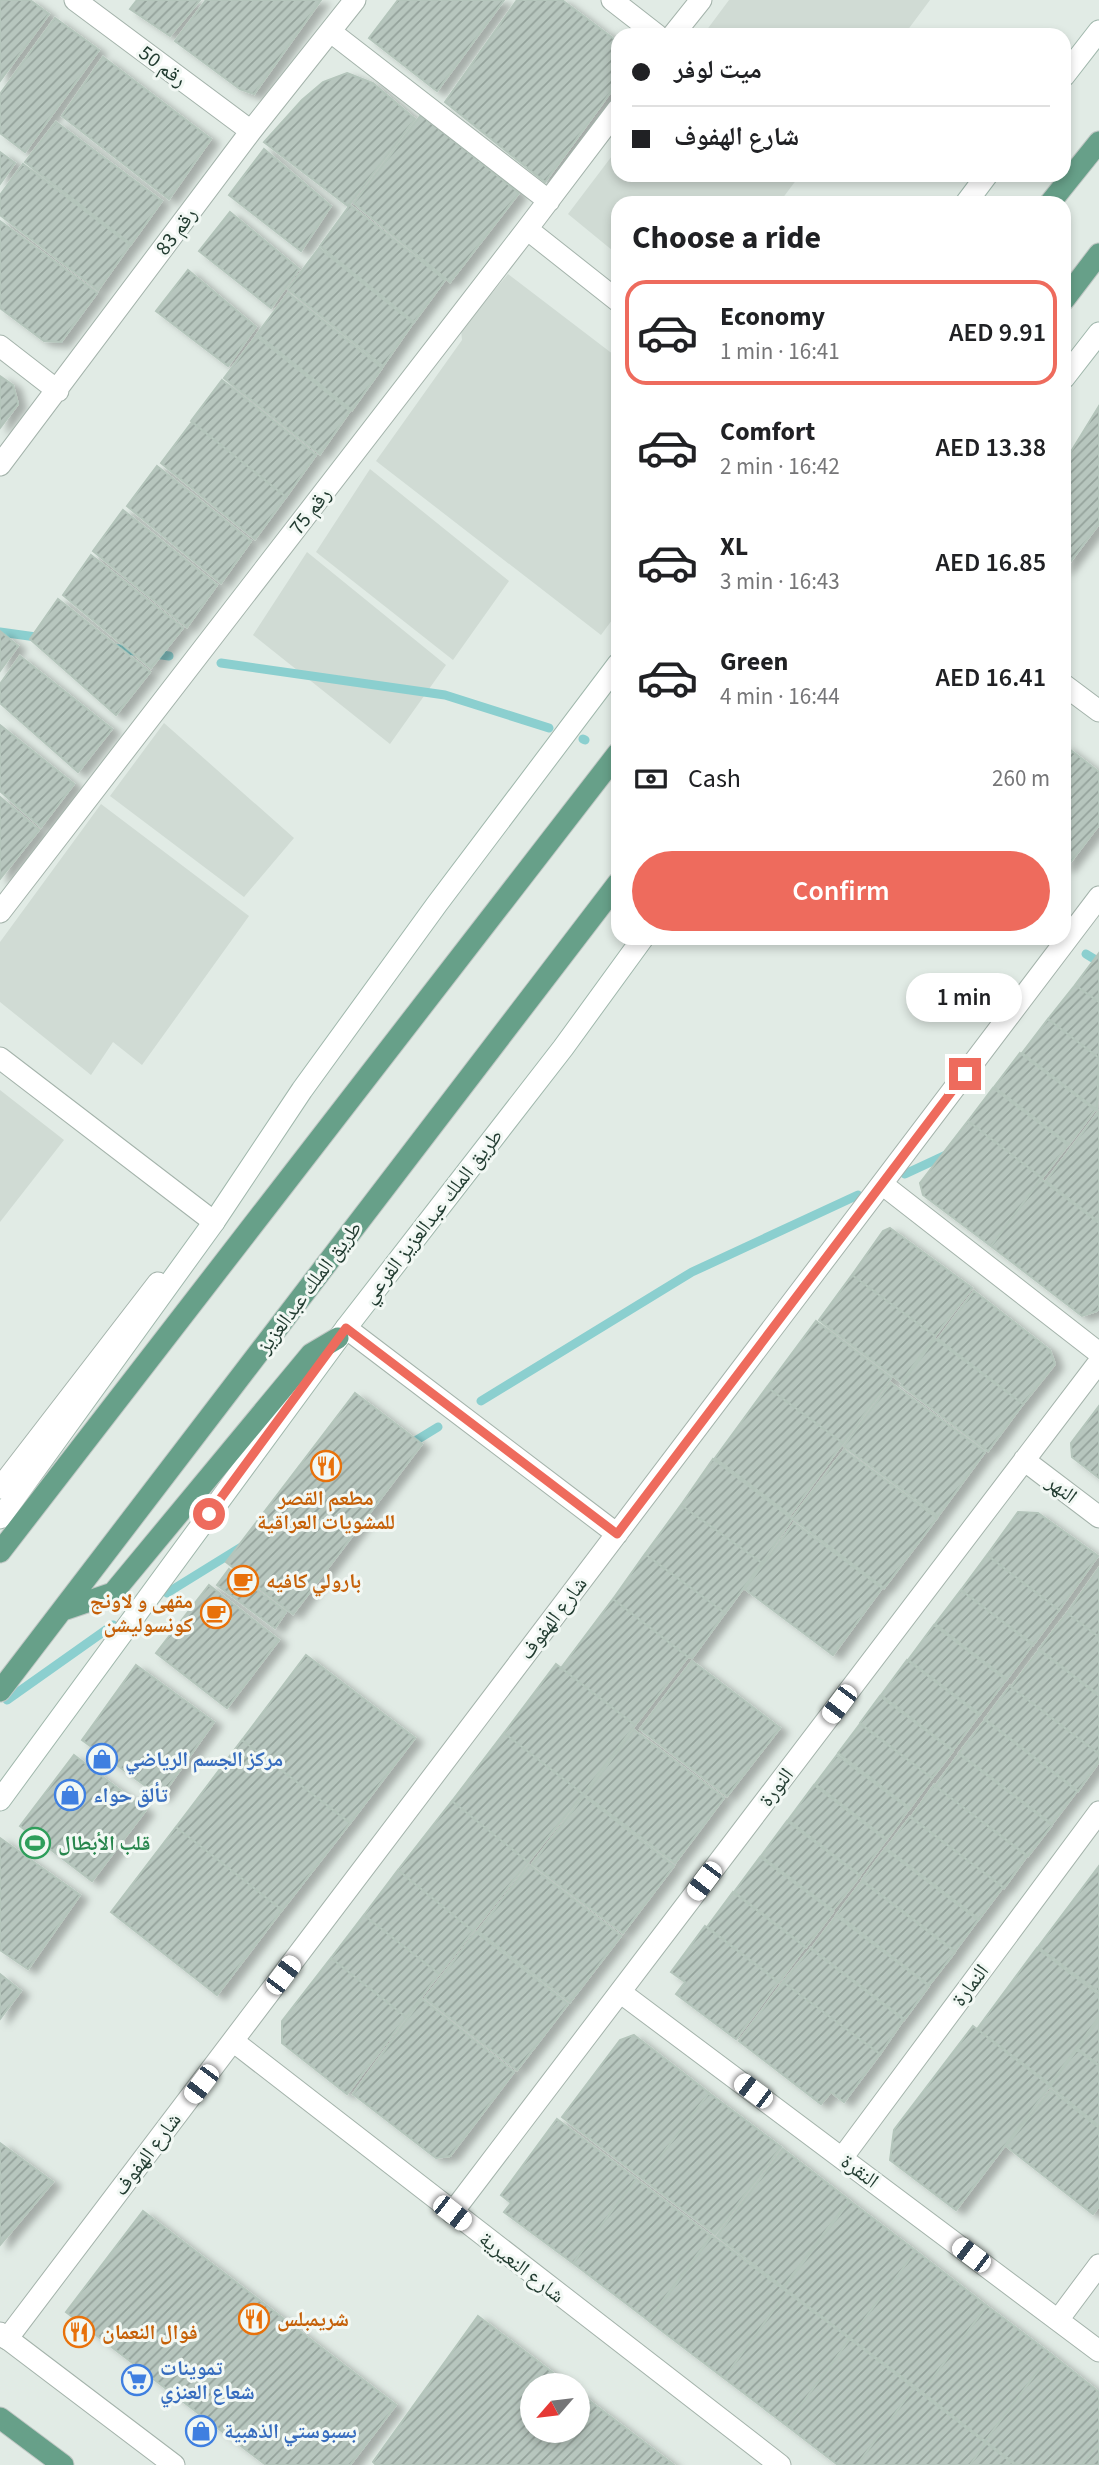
<!DOCTYPE html>
<meta charset="utf-8">
<style>
body{margin:0;font-family:"Source Sans 3","Noto Naskh Arabic",sans-serif;background:#f2f2f2;color:#202124;height:100vh;display:flex;flex-direction:column;font-size:26px;white-space:nowrap}
*{box-sizing:border-box;margin:0}
p{font-size:23px;color:#757577}
.icon{flex:none;width:38px;height:38px;fill:none;stroke:currentColor;stroke-width:2;stroke-linecap:round;stroke-linejoin:round}
.map{position:relative;flex:1;overflow:hidden}
.sheet{position:absolute;left:611px;top:196px;width:460px;height:749px;display:flex;flex-direction:column;background:#fff;border-radius:21px;box-shadow:0 4px 10px #0003}
.sheet>*{flex:none}
.top-card{position:absolute;left:611px;top:28px;width:460px;height:154px;border-radius:21px;box-shadow:0 4px 10px #0003;display:grid;align-content:center;height:154px;padding:0 21px;background:#fff}
.needle{width:46px;rotate:242deg}
.fabs{position:absolute;left:520px;top:2373px;display:grid;gap:14px}
.fabs a{display:grid;place-items:center;width:70px;height:70px;border-radius:50%;background:#fff;box-shadow:0 4px 10px #0003;font-size:35px}
.end{position:absolute;width:32px;height:32px;margin:-16px;border:9px solid #ee6b5d;background:#fff;box-shadow:0 0 0 4px #fff}
.from{border-radius:50%}
.bubble{position:absolute;height:49px;border-radius:24px;background:#fff;box-shadow:0 4px 10px #0003;font-size:23px;font-weight:600;line-height:49px;text-align:center}
.car{position:absolute;width:21px;height:42px;margin:-21px -10px;border-radius:9px;box-shadow:0 0 5px 2px #0007;background:linear-gradient(#fff 24%,#345 0 40%,#fff 0 76%,#345 0 86%,#fff 0)}
.top-card b{display:flex;align-items:center;gap:24px;height:66px;font-size:26px}
.top-card b+b{border-top:2px solid #e0e0e0}
.top-card i{width:18px;height:18px;background:#202124}
ul{padding:0;list-style:none}
li{display:flex;align-items:center;gap:21px;height:105px;margin:0 14px 10px;padding:0 7px;border:4px solid transparent;border-radius:21px}
li div{flex:1}
li b{display:block;font-size:26px}
li em{font-style:normal;font-weight:600}
li.selected{border-color:#ee6b5d}
li>.icon{width:63px;height:63px;stroke-width:1.5}
h2{padding:0 21px;font-size:32px;line-height:84px}
.pay{display:flex;align-items:center;gap:18px;height:77px;padding:0 21px;font-size:26px}
.pay p{margin-inline-start:auto}
.cta{display:flex;gap:14px;margin-top:auto;padding:14px 21px}
.cta a{flex:1;height:80px;border-radius:42px;background:#ee6b5d;color:#fff;font-size:28px;font-weight:600;line-height:80px;text-align:center}
.map>svg:first-child{display:block}
.built{fill:#d0dbd4}
.lines{fill:none;stroke-linecap:round;stroke-linejoin:round}
.stream{stroke:#8bcfcf;stroke-width:9}
.building{fill:url(#building-hatch);stroke:#b4c5bb;stroke-width:2;filter:url(#shadow)}
.minor-casing{stroke:#a4b3ab;stroke-width:23}
.tertiary-casing{stroke:#a4b3ab;stroke-width:23}
.secondary-casing{stroke:#a0b7ac;stroke-width:23}
.primary-casing{stroke:#c1c8c5;stroke-width:23}
.minor{stroke:#fff;stroke-width:21}
.tertiary{stroke:#fff;stroke-width:21}
.secondary{stroke:#fff;stroke-width:21}
.primary{stroke:#67a089;stroke-width:21}
.route{stroke:#ee6b5d;stroke-width:9}
.labels{text-anchor:middle;dominant-baseline:central;stroke-width:6;stroke-linejoin:round;paint-order:stroke}
.street-label{font-size:21px;fill:#223c31;stroke:#f2f8f4}
.food-label{font-size:21px;font-weight:bold;fill:#c56008;stroke:#f2f8f4;text-anchor:start}
.shop-label{font-size:21px;font-weight:bold;fill:#366cbe;stroke:#f2f8f4;text-anchor:start}
.leisure-label{font-size:21px;font-weight:bold;fill:#27864d;stroke:#f2f8f4;text-anchor:start}
</style>
<div class="map">
<svg width="1099" height="2465" viewBox="0 0 1099 2465">
<defs>
<pattern id="building-hatch" width="6" height="6" patternUnits="userSpaceOnUse" patternTransform="scale(1.75)"><rect width="6" height="6" fill="#b7c6be"/><path d="M-1 1l2-2M0 6l6-6M5 7l2-2" fill="none" stroke="#94a29b"/></pattern>
<filter id="shadow"><feDropShadow dx="8" dy="4.5" stdDeviation="3.5" flood-color="#0004"/></filter>
</defs>
<rect width="100%" height="100%" fill="#e1ebe5"/>
<path class="built" d="M 729,0 L 930,0 L 904,35 L 703,35 Z
M 618,148 L 618,175 L 800,175 L 779,203 L 618,203 L 618,255 L 568,214 Z
M 508,274 L 618,358 L 618,612 L 601,635 L 376,461 L 462,340 L 461,330 Z
M 370,469 L 509,581 L 453,660 L 316,552 Z
M 307,552 L 446,665 L 390,744 L 253,635 Z
M 164,723 L 294,838 L 244,897 L 110,796 Z
M 101,804 L 249,916 L 142,1065 L 113,1042 L 91,1075 L 0,1002 L 0,942 Z
M 0,1090 L 64,1140 L 0,1222 Z"/>
<g class="lines">
<path class="stream" d="M 0,632 L 43,638
M 113,648 L 169,656
M 221,663 L 445,695 L 549,728
M 583,739 L 585,740
M 1086,954 L 1099,962
M 905,1174 L 948,1154
M 481,1401 L 692,1272 L 858,1195
M 407,1446 L 438,1427
M 167,1593 L 243,1546
M 7,1700 L 113,1625"/>
</g>
<path class="building" d="M 0,0 L 30,0 L 49,14 L 0,81 Z
M 137,0 L 200,0 L 170,36 L 130,9 Z
M 206,0 L 321,0 L 254,94 L 240,89 L 175,41 Z
M 398,0 L 504,0 L 437,91 L 369,38 Z
M 517,0 L 562,0 L 618,42 L 618,82 L 545,182 L 445,102 Z
M 55,18 L 99,50 L 25,152 L 0,133 L 0,94 Z
M 103,57 L 211,139 L 169,199 L 62,116 Z
M 347,73 L 373,83 L 415,119 L 348,206 L 264,142 L 302,100 L 323,82 Z
M 421,115 L 519,193 L 450,282 L 354,203 Z
M 56,122 L 162,201 L 131,244 L 25,162 Z
M 264,149 L 331,206 L 301,251 L 229,195 Z
M 0,152 L 15,163 L 0,184 Z
M 23,164 L 130,245 L 98,290 L 0,215 L 0,195 Z
M 350,205 L 445,280 L 414,322 L 320,246 Z
M 230,212 L 299,269 L 271,308 L 199,251 Z
M 0,221 L 97,293 L 61,342 L 44,341 L 0,308 Z
M 319,248 L 413,323 L 383,366 L 288,289 Z
M 188,270 L 256,327 L 228,366 L 156,311 Z
M 288,293 L 382,368 L 352,410 L 257,334 Z
M 256,336 L 350,411 L 320,454 L 224,378 Z
M 0,376 L 13,385 L 18,404 L 0,428 Z
M 222,380 L 316,455 L 286,497 L 191,421 Z
M 1099,406 L 1099,524 L 1064,570 L 1064,463 Z
M 192,422 L 286,497 L 255,539 L 161,463 Z
M 157,466 L 251,541 L 221,583 L 127,506 Z
M 123,510 L 217,585 L 187,627 L 93,551 Z
M 91,555 L 183,628 L 151,668 L 63,595 Z
M 58,599 L 150,672 L 116,715 L 30,639 Z
M 0,631 L 18,646 L 0,671 Z
M 20,656 L 112,729 L 78,772 L 0,703 L 0,684 Z
M 0,725 L 74,784 L 41,827 L 0,791 Z
M 1064,745 L 1099,772 L 1099,825 L 1066,868 L 1064,866 Z
M 0,797 L 39,830 L 0,879 Z
M 1099,953 L 1099,1002 L 1075,985 Z
M 1075,985 L 1099,1002 L 1099,1058 L 1048,1019 Z
M 1048,1019 L 1099,1058 L 1097,1110 L 1022,1053 Z
M 1020,1053 L 1095,1110 L 1069,1144 L 994,1087 Z
M 993,1088 L 1068,1145 L 1042,1178 L 968,1121 Z
M 1099,1111 L 1099,1222 L 1046,1181 Z
M 968,1121 L 1042,1178 L 991,1246 L 923,1195 L 920,1183 Z
M 1041,1179 L 1099,1223 L 1099,1307 L 1097,1311 L 1082,1316 L 991,1246 Z
M 890,1228 L 972,1288 L 935,1336 L 852,1275 L 883,1231 Z
M 852,1275 L 935,1336 L 901,1382 L 819,1320 Z
M 974,1291 L 1050,1350 L 1055,1364 L 1023,1404 L 938,1339 Z
M 816,1321 L 891,1378 L 843,1443 L 767,1387 Z
M 935,1339 L 1023,1404 L 988,1451 L 901,1385 Z
M 891,1383 L 985,1452 L 938,1516 L 844,1446 Z
M 767,1387 L 843,1443 L 790,1515 L 715,1458 Z
M 355,1393 L 422,1444 L 293,1614 L 226,1562 Z
M 1099,1406 L 1099,1478 L 1072,1457 L 1071,1443 Z
M 844,1450 L 937,1518 L 884,1588 L 792,1518 Z
M 713,1459 L 792,1519 L 762,1563 L 681,1505 Z
M 681,1505 L 762,1563 L 725,1613 L 645,1554 Z
M 1018,1512 L 1038,1513 L 1098,1556 L 1059,1610 L 987,1555 Z
M 794,1523 L 882,1588 L 833,1655 L 745,1589 Z
M 645,1554 L 725,1613 L 692,1658 L 688,1657 L 613,1599 Z
M 987,1555 L 1059,1610 L 1033,1645 L 961,1590 Z
M 1099,1568 L 1099,1637 L 1067,1613 Z
M 229,1569 L 286,1612 L 275,1628 L 217,1585 Z
M 209,1585 L 279,1640 L 227,1708 L 156,1653 Z
M 961,1590 L 1033,1644 L 1007,1679 L 935,1624 Z
M 613,1599 L 688,1657 L 635,1725 L 561,1668 Z
M 1067,1613 L 1099,1637 L 1099,1695 L 1039,1649 Z
M 934,1625 L 1006,1680 L 980,1714 L 908,1660 Z
M 1039,1650 L 1099,1696 L 1099,1754 L 1011,1687 Z
M 306,1655 L 415,1738 L 350,1823 L 242,1740 Z
M 907,1660 L 979,1715 L 953,1750 L 881,1695 Z
M 692,1661 L 780,1728 L 727,1796 L 640,1729 Z
M 556,1664 L 635,1725 L 583,1794 L 504,1733 Z
M 136,1665 L 214,1722 L 161,1797 L 82,1740 Z
M 1010,1686 L 1099,1754 L 1099,1762 L 1078,1791 L 985,1719 Z
M 880,1696 L 953,1751 L 932,1778 L 860,1723 Z
M 985,1720 L 1077,1791 L 1052,1824 L 959,1753 Z
M 860,1724 L 932,1778 L 910,1808 L 838,1753 Z
M 634,1730 L 724,1798 L 675,1863 L 585,1795 Z
M 504,1733 L 583,1794 L 528,1862 L 452,1801 Z
M 242,1740 L 350,1823 L 282,1910 L 176,1827 Z
M 959,1754 L 1052,1825 L 1028,1856 L 935,1786 Z
M 74,1755 L 146,1810 L 92,1881 L 20,1826 Z
M 837,1755 L 909,1809 L 887,1839 L 815,1784 Z
M 814,1785 L 886,1840 L 860,1875 L 788,1820 Z
M 934,1785 L 1027,1856 L 1004,1888 L 911,1817 Z
M 584,1796 L 674,1866 L 623,1933 L 532,1864 Z
M 452,1801 L 528,1862 L 473,1931 L 398,1870 Z
M 910,1817 L 1003,1887 L 979,1919 L 886,1848 Z
M 787,1821 L 860,1876 L 833,1910 L 761,1856 Z
M 176,1827 L 282,1910 L 217,1995 L 111,1912 Z
M 0,1838 L 80,1895 L 28,1969 L 0,1950 Z
M 885,1849 L 978,1920 L 955,1951 L 862,1880 Z
M 760,1857 L 833,1912 L 806,1947 L 734,1892 Z
M 529,1865 L 621,1936 L 570,2002 L 478,1931 Z
M 1099,1866 L 1099,1992 L 1038,1947 Z
M 398,1870 L 473,1931 L 439,1974 L 364,1915 Z
M 862,1881 L 955,1952 L 929,1985 L 837,1914 Z
M 733,1892 L 805,1947 L 779,1982 L 707,1927 Z
M 364,1915 L 439,1974 L 406,2017 L 331,1958 Z
M 836,1916 L 929,1986 L 904,2020 L 811,1949 Z
M 705,1926 L 778,1982 L 736,2039 L 676,1994 L 685,1982 L 671,1972 Z
M 476,1932 L 568,2004 L 517,2070 L 425,1998 Z
M 811,1948 L 904,2019 L 880,2054 L 783,1982 Z
M 1037,1948 L 1099,1995 L 1099,2017 L 1050,2084 L 977,2029 Z
M 331,1958 L 406,2017 L 347,2094 L 282,2043 L 282,2021 Z
M 0,1974 L 21,1991 L 0,2019 Z
M 783,1982 L 880,2054 L 844,2102 L 831,2092 L 821,2104 L 739,2041 Z
M 422,1999 L 514,2072 L 450,2156 L 436,2158 L 353,2094 Z
M 1099,2020 L 1099,2065 L 1078,2049 Z
M 973,2026 L 1050,2086 L 956,2210 L 890,2160 L 894,2130 Z
M 634,2035 L 709,2093 L 643,2179 L 562,2117 L 620,2040 Z
M 1077,2050 L 1099,2066 L 1099,2126 L 1050,2086 Z
M 1051,2090 L 1099,2128 L 1099,2206 L 1093,2214 L 1006,2146 Z
M 709,2093 L 781,2147 L 715,2234 L 643,2179 Z
M 557,2119 L 636,2179 L 573,2263 L 504,2212 L 511,2203 L 501,2195 Z
M 0,2143 L 53,2182 L 0,2245 Z
M 783,2149 L 849,2200 L 783,2287 L 717,2236 Z
M 636,2179 L 711,2236 L 648,2320 L 573,2263 Z
M 850,2201 L 916,2251 L 850,2338 L 784,2288 Z
M 143,2211 L 396,2405 L 350,2465 L 266,2465 L 66,2312 Z
M 712,2236 L 787,2292 L 724,2378 L 649,2321 Z
M 916,2251 L 987,2306 L 922,2392 L 850,2338 Z
M 787,2292 L 850,2339 L 786,2425 L 724,2378 Z
M 987,2306 L 1051,2354 L 985,2441 L 922,2392 Z
M 478,2316 L 569,2385 L 532,2385 L 532,2431 L 578,2431 L 578,2392 L 674,2465 L 376,2465 L 373,2462 Z
M 850,2339 L 914,2388 L 857,2465 L 838,2465 L 786,2425 Z
M 1051,2354 L 1099,2392 L 1099,2443 L 1082,2465 L 1017,2465 L 985,2441 Z
M 914,2388 L 986,2443 L 970,2465 L 857,2465 Z
M 986,2443 L 1015,2465 L 970,2465 Z
M 1099,2443 L 1099,2465 L 1082,2465 Z"/>
<g class="lines">
<g class="minor-casing">
<path id="minor" d="M 75,0 L 251,131
M 612,0 L 657,35
M 331,32 L 549,201
M 673,35 L 701,0
M 527,229 L 618,301
M 0,346 L 58,391
M 0,465 L 251,131 L 355,0
M 1064,685 L 1099,711
M 0,912 L 527,229 L 618,109
M 0,1058 L 214,1222
M 882,1184 L 1099,1353
M 346,1328 L 617,1534
M 1024,1460 L 1099,1517
M 620,1992 L 1099,2351
M 233,2041 L 780,2465
M 842,2158 L 1099,1812
M 452,2213 L 1099,1362
M 1058,2320 L 1099,2265
M 7,2339 L 1099,897"/>
</g>
<g class="tertiary-casing">
<path id="tertiary" d="M 0,1488 L 158,1283
M 0,2333 L 174,2465"/>
</g>
<g class="secondary-casing">
<path id="secondary" d="M 1064,76 L 1099,31
M 966,203 L 987,175
M 1064,378 L 1099,333
M 0,1518 L 214,1222 L 302,1090 L 437,904 L 618,664
M 0,1800 L 346,1328 L 563,1048 L 643,938"/>
</g>
<g class="primary-casing">
<path id="primary" d="M 1050,203 L 1099,142
M 1064,300 L 1099,254
M 0,1552 L 618,753
M 63,1610 L 113,1593 L 311,1354 L 338,1338
M 0,1691 L 618,883
M 0,2418 L 63,2465"/>
</g>
<use href="#minor" class="minor"/>
<use href="#tertiary" class="tertiary"/>
<use href="#secondary" class="secondary"/>
<use href="#primary" class="primary"/>
</g>
<g class="lines">
<path class="route" d="M 209,1514 L 346,1328 L 617,1534 L 965,1074"/>
</g>
<defs>
<g id="restaurant-ring" transform="scale(1.575)"><circle r="9.5" fill="#f2f8f4" stroke="#e8710a" stroke-width="1.5"/><path d="M-5-6h1v4h1v-4h1v4h1v-4h1v5L-1.5 .5V6h-2V.5L-5-1ZM5-6V6H3V1.5H1.5Q1.5-4 5-6Z" fill="#e8710a"/></g>
<g id="cafe-ring" transform="scale(1.575)"><circle r="9.5" fill="#f2f8f4" stroke="#e8710a" stroke-width="1.5"/><path d="M-5.5-4.5H6V0H3Q3 3.5 0 3.5H-2.5Q-5.5 3.5-5.5 0ZM3-3.2v2h1.7v-2ZM-6 4.5H4V6H-6Z" fill="#e8710a"/></g>
<g id="shop-ring" transform="scale(1.575)"><circle r="9.5" fill="#f2f8f4" stroke="#3f7fe0" stroke-width="1.5"/><path d="M-5-2.5h2.3a2.7 3.5 0 0 1 5.4 0H5L5.5 6h-11ZM-1.5-2.5h3a1.5 2.3 0 0 0-3 0Z" fill="#3f7fe0"/></g>
<g id="stadium-ring" transform="scale(1.575)"><circle r="9.5" fill="#f2f8f4" stroke="#2e9e5b" stroke-width="1.5"/><path d="M0-5a6.5 5 0 1 0 0 10a6.5 5 0 1 0 0-10ZM-3.5-1.8h7v3.6h-7Z" fill="#2e9e5b"/></g>
<g id="supermarket-ring" transform="scale(1.575)"><circle r="9.5" fill="#f2f8f4" stroke="#3f7fe0" stroke-width="1.5"/><path d="M-6-5.5h2.5l.6 2H6L4.5 2H-2.5L-4.4-4H-6ZM-1.5 3.2a1.3 1.3 0 1 0 .1 0ZM3 3.2a1.3 1.3 0 1 0 .1 0Z" fill="#3f7fe0"/></g>
</defs>
<g fill-rule="evenodd">
<use href="#restaurant-ring" x="326" y="1466"/>
<use href="#cafe-ring" x="243" y="1581"/>
<use href="#cafe-ring" x="216" y="1613"/>
<use href="#shop-ring" x="102" y="1759"/>
<use href="#shop-ring" x="70" y="1795"/>
<use href="#stadium-ring" x="35" y="1843"/>
<use href="#restaurant-ring" x="254" y="2319"/>
<use href="#restaurant-ring" x="79" y="2332"/>
<use href="#supermarket-ring" x="137" y="2380"/>
<use href="#shop-ring" x="201" y="2431"/>
</g>
<g class="labels">
<g class="street-label">
<text transform="translate(163 66) rotate(37)">رقم 50</text>
<text transform="translate(176 231) rotate(-53)">رقم 83</text>
<text transform="translate(310 511) rotate(-52)">رقم 75</text>
<text transform="translate(432 1216) rotate(-52)">طريق الملك عبدالعزيز الفرعي</text>
<text transform="translate(309 1287) rotate(-53)">طريق الملك عبدالعزيز</text>
<text transform="translate(1062 1489) rotate(37)">النهر</text>
<text transform="translate(553 1618) rotate(-53)">شارع الهفوف</text>
<text transform="translate(776 1787) rotate(-53)">النورة</text>
<text transform="translate(970 1985) rotate(-53)">النمارة</text>
<text transform="translate(147 2154) rotate(-53)">شارع الهفوف</text>
<text transform="translate(860 2171) rotate(37)">النقرة</text>
<text transform="translate(522 2267) rotate(38)">شارع النعيرية</text>
</g>
<g class="food-label">
<text x="326" y="1498" text-anchor="middle">مطعم القصر<tspan x="326" dy="24">للمشويات العراقية</tspan></text>
<text x="266" y="1581">بارولي كافيه</text>
<text x="193" y="1601" text-anchor="end">مقهى و لاونج<tspan x="193" dy="24">كونسوليشن</tspan></text>
<text x="277" y="2319">شريمبلس</text>
<text x="102" y="2332">فوال النعمان</text>
</g>
<g class="shop-label">
<text x="125" y="1759">مركز الجسم الرياضي</text>
<text x="93" y="1795">تألق حواء</text>
<text x="160" y="2368">تموينات<tspan x="160" dy="24">شعاع العنزي</tspan></text>
<text x="224" y="2431">بسبوستي الذهبية</text>
</g>
<g class="leisure-label">
<text x="58" y="1843">قلب الأبطال</text>
</g>
</g>
</svg>
<div class="fabs">
<a><svg class="needle" viewBox="-14 -14 28 28"><path d="M0-13l5 13h-10z" fill="#e53935"/><path d="M0 13l5-13h-10z" fill="#757577"/></svg></a>
</div>
<i class="end from" style="left:209px;top:1514px"></i>
<i class="end" style="left:965px;top:1074px"></i>
<div class="bubble" style="left:906px;top:973px;width:116px">1 min</div>
<i class="car" style="left:839px;top:1704px;rotate:217deg"></i>
<i class="car" style="left:704px;top:1881px;rotate:217deg"></i>
<i class="car" style="left:283px;top:1975px;rotate:37deg"></i>
<i class="car" style="left:201px;top:2084px;rotate:217deg"></i>
<i class="car" style="left:753px;top:2091px;rotate:307deg"></i>
<i class="car" style="left:452px;top:2213px;rotate:128deg"></i>
<i class="car" style="left:971px;top:2255px;rotate:307deg"></i>
<div class="top-card">
<b><i class="from"></i>ميت لوفر</b>
<b><i></i>شارع الهفوف</b>
</div>
<section class="sheet">
<h2>Choose a ride</h2>
<ul>
<li class="selected"><svg class="icon" aria-label="car" viewBox="0 0 24 24"><path d="M5 17H2v-5l4-1 3-4h7l3 4 3 1v5h-3M9 17h6M6 11h13"/><circle cx="7" cy="17" r="2"/><circle cx="17" cy="17" r="2"/></svg><div><b>Economy</b><p>1 min · 16:41</p></div><em>AED 9.91</em></li>
<li><svg class="icon" aria-label="car" viewBox="0 0 24 24"><path d="M5 17H2v-5l4-1 3-4h7l3 4 3 1v5h-3M9 17h6M6 11h13"/><circle cx="7" cy="17" r="2"/><circle cx="17" cy="17" r="2"/></svg><div><b>Comfort</b><p>2 min · 16:42</p></div><em>AED 13.38</em></li>
<li><svg class="icon" aria-label="car" viewBox="0 0 24 24"><path d="M5 17H2v-5l4-1 3-4h7l3 4 3 1v5h-3M9 17h6M6 11h13"/><circle cx="7" cy="17" r="2"/><circle cx="17" cy="17" r="2"/></svg><div><b>XL</b><p>3 min · 16:43</p></div><em>AED 16.85</em></li>
<li><svg class="icon" aria-label="car" viewBox="0 0 24 24"><path d="M5 17H2v-5l4-1 3-4h7l3 4 3 1v5h-3M9 17h6M6 11h13"/><circle cx="7" cy="17" r="2"/><circle cx="17" cy="17" r="2"/></svg><div><b>Green</b><p>4 min · 16:44</p></div><em>AED 16.41</em></li>
</ul>
<div class="pay"><svg class="icon" aria-label="cash" viewBox="0 0 24 24"><path d="M3 7h18v10H3z"/><circle cx="12" cy="12" r="2"/></svg>Cash<p>260 m</p></div>
<div class="cta"><a>Confirm</a></div>
</section>
</div>
